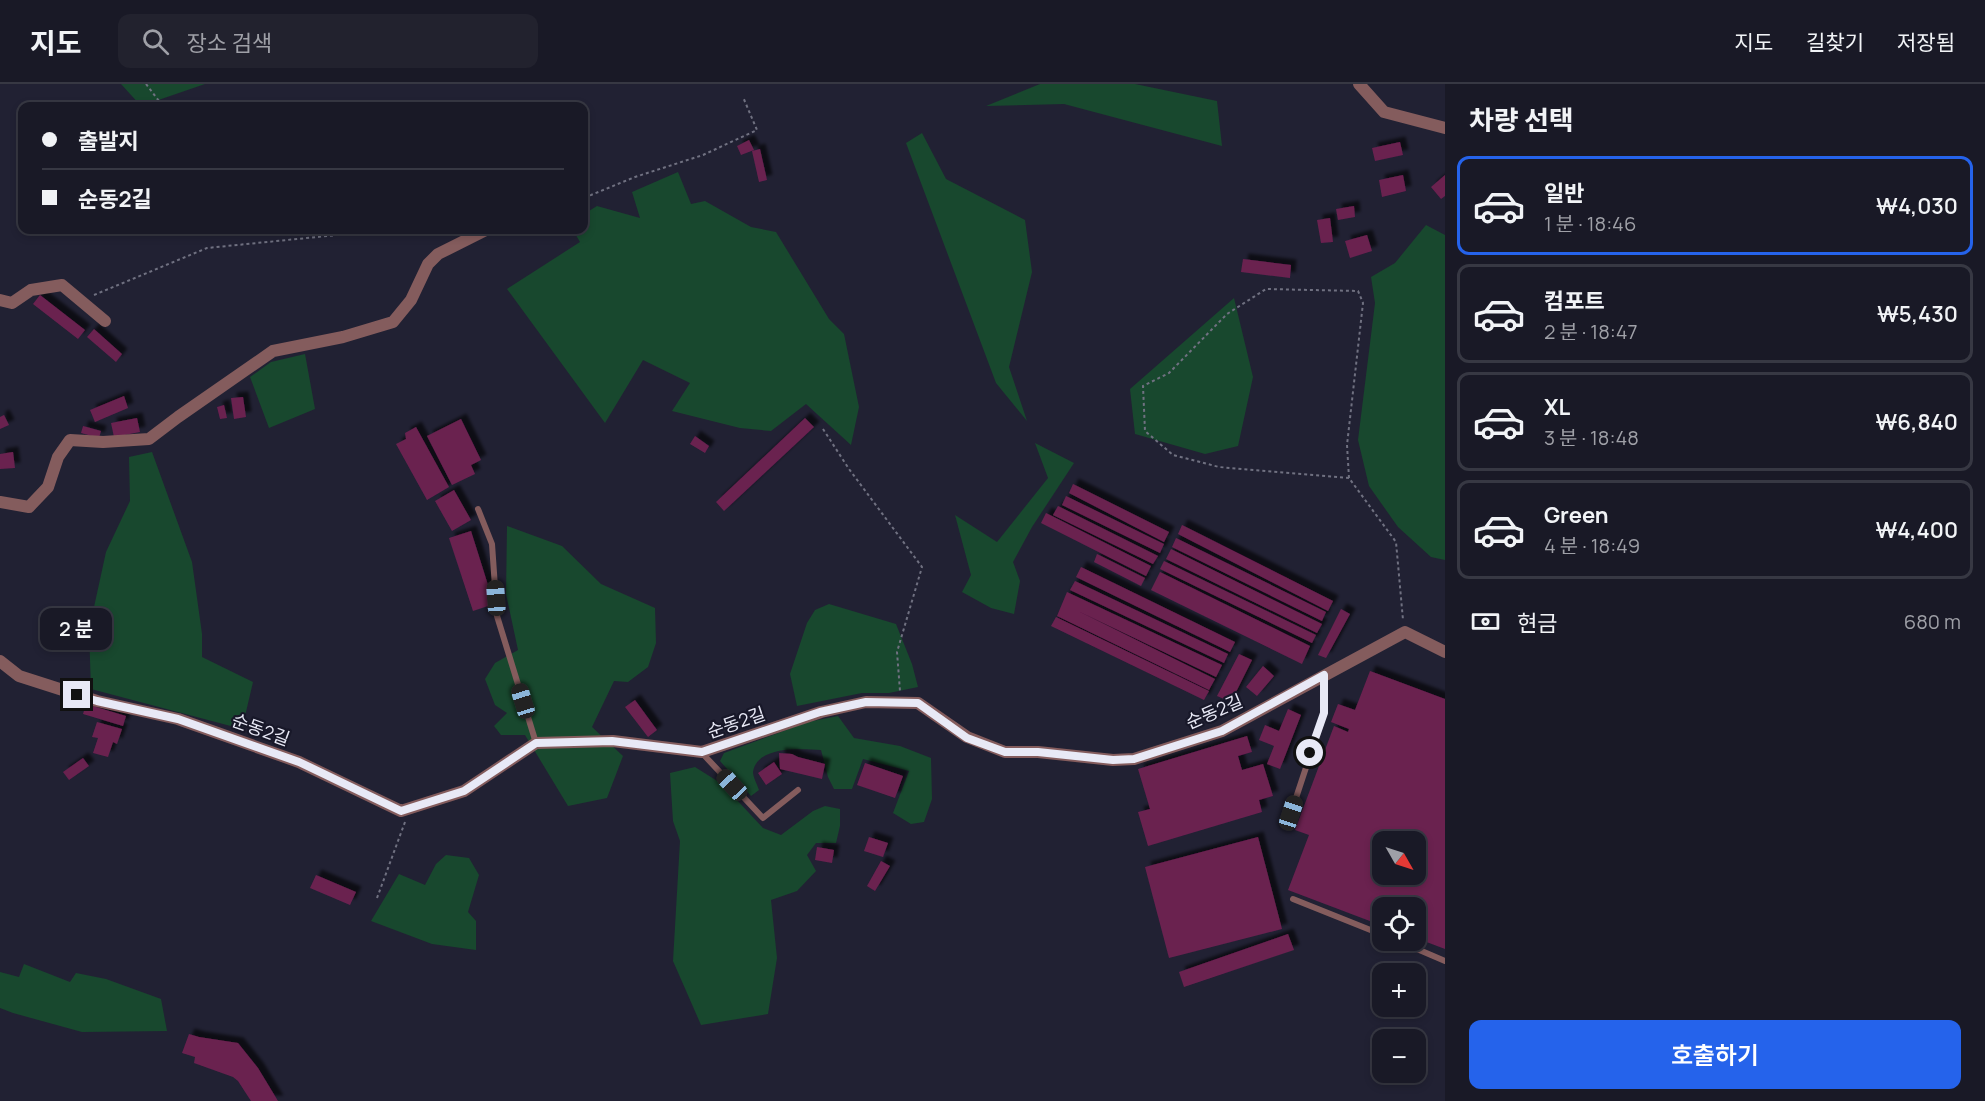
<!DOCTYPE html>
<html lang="ko">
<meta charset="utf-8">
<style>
body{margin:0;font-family:Manrope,"Noto Sans KR",sans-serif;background:#22222e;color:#f1f3f6;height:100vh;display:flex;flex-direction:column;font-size:22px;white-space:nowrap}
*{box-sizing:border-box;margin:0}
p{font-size:20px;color:#9fa0a7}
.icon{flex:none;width:33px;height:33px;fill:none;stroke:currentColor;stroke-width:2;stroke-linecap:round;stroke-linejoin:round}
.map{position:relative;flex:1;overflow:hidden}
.sheet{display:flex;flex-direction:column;background:#191926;width:540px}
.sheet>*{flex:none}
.hud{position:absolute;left:18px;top:18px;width:570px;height:132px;border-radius:12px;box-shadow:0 3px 9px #0003,0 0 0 2px #373843;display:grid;align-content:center;height:132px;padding:0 24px;background:#191926}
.needle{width:39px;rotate:129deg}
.fabs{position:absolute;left:1372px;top:747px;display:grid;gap:12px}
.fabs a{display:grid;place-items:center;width:54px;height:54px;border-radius:12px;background:#191926;box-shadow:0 3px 9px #0003,0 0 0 2px #373843;font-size:30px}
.end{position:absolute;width:27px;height:27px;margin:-14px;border:8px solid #e8e9f6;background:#111;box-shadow:0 0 0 3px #111}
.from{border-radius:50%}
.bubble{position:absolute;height:42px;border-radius:12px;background:#191926;box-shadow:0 3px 9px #0003,0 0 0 2px #373843;font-size:20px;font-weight:600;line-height:42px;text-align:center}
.car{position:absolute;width:18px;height:36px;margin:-18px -9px;border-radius:8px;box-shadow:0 0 4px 2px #0007;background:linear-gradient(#222 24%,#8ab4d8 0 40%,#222 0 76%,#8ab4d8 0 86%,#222 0)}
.hud b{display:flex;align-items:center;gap:21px;height:57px;font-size:22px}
.hud b+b{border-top:2px solid #373843}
.hud i{width:15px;height:15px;background:#f1f3f6}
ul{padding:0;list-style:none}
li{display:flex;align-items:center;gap:18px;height:99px;margin:0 12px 9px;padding:0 12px;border:3px solid #373843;border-radius:12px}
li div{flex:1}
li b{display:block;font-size:22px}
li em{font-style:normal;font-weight:600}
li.active{border-color:#2563eb}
li>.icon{width:54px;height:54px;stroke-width:1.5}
h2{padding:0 24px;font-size:27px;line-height:72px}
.pay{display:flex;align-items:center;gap:15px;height:66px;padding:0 24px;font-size:22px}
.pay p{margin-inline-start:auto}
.button{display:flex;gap:12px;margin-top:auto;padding:12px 24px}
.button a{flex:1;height:69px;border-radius:12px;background:#2563eb;color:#fff;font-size:24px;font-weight:600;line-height:69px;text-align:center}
header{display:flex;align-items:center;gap:36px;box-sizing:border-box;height:84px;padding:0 30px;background:#191926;border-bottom:2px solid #373843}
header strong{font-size:28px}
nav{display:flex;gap:33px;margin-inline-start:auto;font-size:21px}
.search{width:420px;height:54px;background:#22222e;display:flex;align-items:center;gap:15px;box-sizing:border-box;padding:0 21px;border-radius:12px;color:#9fa0a7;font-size:22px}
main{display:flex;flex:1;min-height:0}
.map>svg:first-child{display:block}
.green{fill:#18482e}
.building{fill:#6b2050;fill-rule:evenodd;filter:url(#shadow)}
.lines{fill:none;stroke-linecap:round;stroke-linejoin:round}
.path{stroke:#707181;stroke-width:2;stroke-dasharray:3 3;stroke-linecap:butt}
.lane{stroke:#845c5d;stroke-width:6}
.street{stroke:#845c5d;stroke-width:12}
.route{stroke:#e8e9f6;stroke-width:8}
.labels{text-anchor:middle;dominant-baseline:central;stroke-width:4.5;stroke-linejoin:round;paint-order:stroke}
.street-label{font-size:18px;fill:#e8e9f6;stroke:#181829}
</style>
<header>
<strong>지도</strong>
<div class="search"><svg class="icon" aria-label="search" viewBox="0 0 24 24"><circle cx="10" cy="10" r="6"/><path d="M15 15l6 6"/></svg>장소 검색</div>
<nav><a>지도</a><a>길찾기</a><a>저장됨</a></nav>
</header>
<main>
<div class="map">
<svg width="1445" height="1017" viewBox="0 0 1445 1017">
<defs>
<filter id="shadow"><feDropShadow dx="5.5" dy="-5.5" stdDeviation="1.5" flood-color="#0009"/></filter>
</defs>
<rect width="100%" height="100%" fill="#212133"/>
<path class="green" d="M 121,0 L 205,0 L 141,22 Z
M 1040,0 L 1135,0 L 1217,17 L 1222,62 L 1064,20 L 986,22 Z
M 922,49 L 946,95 L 1025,136 L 1032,188 L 1009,283 L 1027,337 L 996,299 L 906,59 Z
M 678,88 L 691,120 L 705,117 L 751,143 L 776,148 L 829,235 L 844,250 L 859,323 L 851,361 L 806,320 L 771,347 L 740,344 L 672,327 L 690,299 L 643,276 L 605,339 L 507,205 L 580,158 L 573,146 L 584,146 L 584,130 L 597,122 L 640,134 L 632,108 Z
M 1426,141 L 1445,151 L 1445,476 L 1431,473 L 1398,443 L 1369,402 L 1358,356 L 1375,219 L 1371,193 L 1395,179 Z
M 1234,214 L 1253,293 L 1238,362 L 1205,370 L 1135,350 L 1130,305 Z
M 305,270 L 315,325 L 269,344 L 250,293 L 271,278 Z
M 1035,359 L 1074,379 L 1032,443 L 1013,478 L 1020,497 L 1014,530 L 991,524 L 962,508 L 971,491 L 955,431 L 997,458 L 1048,394 Z
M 152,368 L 192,478 L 202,550 L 202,573 L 253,598 L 242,645 L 91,605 L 89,546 L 106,468 L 130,417 L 129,373 Z
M 507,442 L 562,462 L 601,500 L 655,524 L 656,559 L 648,583 L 628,598 L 614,597 L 592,643 L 623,672 L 607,714 L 568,722 L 525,651 L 501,651 L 494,642 L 507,629 L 495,621 L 485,595 L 495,579 L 518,566 L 506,510 Z
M 829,520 L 896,540 L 912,580 L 918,603 L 889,609 L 862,609 L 797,622 L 790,590 L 807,539 L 815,526 Z
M 838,632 L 854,654 L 900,662 L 931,674 L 932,715 L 924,738 L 911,740 L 893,729 L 909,687 L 863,675 L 852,705 L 834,705 L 828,693 L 821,666 C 802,665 757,661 753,688 C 753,693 757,700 759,706 L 751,712 L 720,677 L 724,669 L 808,638 Z
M 695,683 L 722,700 L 763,744 L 781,751 L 813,727 L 825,722 L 840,725 L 840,742 L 836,759 L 816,759 L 807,771 L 816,787 L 797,807 L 771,816 L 777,874 L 768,930 L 701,941 L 673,877 L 680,757 L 673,737 L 670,689 Z
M 446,771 L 469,774 L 479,791 L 468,828 L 476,837 L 476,866 L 432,860 L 371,837 L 399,790 L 425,801 L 436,780 Z
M 24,880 L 70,898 L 76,889 L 106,895 L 161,915 L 167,947 L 82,948 L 13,929 L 0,924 L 0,888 L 19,893 Z"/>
<path class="building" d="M 749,56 L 754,66 L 741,71 L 737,62 Z
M 1400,58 L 1403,71 L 1375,77 L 1372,64 Z
M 760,65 L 767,96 L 759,98 L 752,67 Z
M 1403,91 L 1406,107 L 1382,113 L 1379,96 Z
M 1445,91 L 1445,112 L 1441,115 L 1431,103 Z
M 1354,122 L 1355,133 L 1338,136 L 1336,125 Z
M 1330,134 L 1333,158 L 1321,159 L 1317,136 Z
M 1367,151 L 1372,167 L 1350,174 L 1345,157 Z
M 1243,175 L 1291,181 L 1290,194 L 1241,188 Z
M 40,211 L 85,246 L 78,255 L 33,220 Z
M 94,245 L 122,270 L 116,278 L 87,253 Z
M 124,312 L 128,324 L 95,338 L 90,326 Z
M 243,313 L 246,333 L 234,335 L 231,314 Z
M 224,321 L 227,334 L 220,335 L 217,323 Z
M 4,331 L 9,341 L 0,345 L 0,333 Z
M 137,334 L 140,348 L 114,353 L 111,339 Z
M 805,334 L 814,343 L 724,427 L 716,418 Z
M 461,335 L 481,376 L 471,381 L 475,390 L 452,401 L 427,352 Z
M 83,342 L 101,347 L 99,354 L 81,349 Z
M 416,343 L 449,403 L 427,416 L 396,360 L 406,355 L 405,349 Z
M 695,352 L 709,362 L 705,369 L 690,360 Z
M 13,368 L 15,384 L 0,385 L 0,370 Z
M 1073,400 L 1169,448 L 1164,458 L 1069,409 Z
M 454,406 L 471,436 L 452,447 L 435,417 Z
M 1066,412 L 1164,460 L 1160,469 L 1062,421 Z
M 1058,422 L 1158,472 L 1153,480 L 1053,431 Z
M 1046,429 L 1151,482 L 1146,492 L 1041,439 Z
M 1182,441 L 1333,517 L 1328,527 L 1178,450 Z
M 471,447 L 494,520 L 473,527 L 449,454 Z
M 1176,454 L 1326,528 L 1322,537 L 1172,463 Z
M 1171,465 L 1322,540 L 1317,549 L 1166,475 Z
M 1097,470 L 1145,494 L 1141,502 L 1094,478 Z
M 1164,477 L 1316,551 L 1312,559 L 1160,485 Z
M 1081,483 L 1235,558 L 1230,568 L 1076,493 Z
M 1160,488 L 1310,562 L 1302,580 L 1151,506 Z
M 1075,497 L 1228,570 L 1224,579 L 1070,506 Z
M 1067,508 L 1222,581 L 1216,593 L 1078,527 L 1215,595 L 1209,606 L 1057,532 Z
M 1341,525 L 1350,530 L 1326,574 L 1318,571 Z
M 1056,533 L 1209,607 L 1204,616 L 1051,542 Z
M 1239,570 L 1252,576 L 1231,618 L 1217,612 Z
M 1263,582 L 1274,592 L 1257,612 L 1246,603 Z
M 1370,587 L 1445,615 L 1445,865 L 1416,854 L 1416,824 L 1383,824 L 1383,842 L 1288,806 L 1309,751 L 1295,746 L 1334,642 L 1348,648 L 1349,645 L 1331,638 L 1338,620 L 1355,626 ZM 1383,758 L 1416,758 L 1416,790 L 1383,790 Z
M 635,616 L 657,646 L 648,653 L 625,623 Z
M 86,620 L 126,632 L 123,642 L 83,630 Z
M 1288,625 L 1301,631 L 1280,685 L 1267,680 L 1274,662 L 1259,656 L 1265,641 L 1279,647 Z
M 97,638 L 122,645 L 117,660 L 113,658 L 108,673 L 93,669 L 98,654 L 92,653 Z
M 1247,652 L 1252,668 L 1238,672 L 1242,686 L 1263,680 L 1273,712 L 1259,716 L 1262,728 L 1148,762 L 1138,728 L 1150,725 L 1138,685 Z
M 779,669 L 792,670 L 798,673 L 825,680 L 822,695 L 780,685 Z
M 83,674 L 89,682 L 69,696 L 63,688 Z
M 774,678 L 782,690 L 766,701 L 758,689 Z
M 865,679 L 903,692 L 895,714 L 857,701 Z
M 869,753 L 888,759 L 883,773 L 864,767 Z
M 1258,753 L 1282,845 L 1169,874 L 1145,783 Z
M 817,763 L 834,766 L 832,779 L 815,776 Z
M 881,777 L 890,782 L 875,807 L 867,802 Z
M 316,791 L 356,808 L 350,821 L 310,804 Z
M 1288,850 L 1294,866 L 1184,903 L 1179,888 Z
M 189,950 L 199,953 L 238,959 L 258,984 L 278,1017 L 251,1017 L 238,997 L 233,993 L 194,979 L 195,973 L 182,969 Z"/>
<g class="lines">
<path class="path" d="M 146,0 L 159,17
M 584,112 L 591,111 L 635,93 L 703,71 L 757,46 L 743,13
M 94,211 L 207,164 L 347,150
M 823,345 L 849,385 L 922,483 L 897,568 L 900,607
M 1349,394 L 1219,383 L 1173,371 L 1145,347 L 1143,302 L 1169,289 L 1227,230 L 1266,205 L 1358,207 L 1363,219 L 1347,361 L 1349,394 L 1396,458 L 1403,536
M 377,814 L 405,738"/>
<path class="lane" d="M 478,425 L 492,460 L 497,532 L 536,659
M 702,669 L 763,734 L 798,706
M 1291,729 L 1324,629 L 1324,591
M 1293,815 L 1383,851
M 1396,856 L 1445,877"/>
<path class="street" d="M 1359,0 L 1384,28 L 1445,44
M 0,216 L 12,219 L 31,206 L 62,201 L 105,237
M 0,418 L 29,423 L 48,403 L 58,373 L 70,356 L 103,358 L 149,355 L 178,333 L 273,267 L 343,253 L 393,238 L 411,216 L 428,180 L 438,170 L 486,146
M 0,577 L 19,592 L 97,617 L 178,635 L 299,678 L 401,727 L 464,707 L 536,659 L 613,657 L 702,668 L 821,628 L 866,618 L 918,619 L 967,653 L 1005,668 L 1038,668 L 1113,676 L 1134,675 L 1222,647 L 1405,548 L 1445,568"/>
</g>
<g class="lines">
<path class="route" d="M 77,611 L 97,617 L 178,635 L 299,678 L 401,727 L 464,707 L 536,659 L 612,657 L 702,668 L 820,628 L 866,618 L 918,619 L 967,654 L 1005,668 L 1038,668 L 1113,676 L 1134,675 L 1222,647 L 1324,591 L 1324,629 L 1310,669"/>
</g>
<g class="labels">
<g class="street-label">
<text transform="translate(1214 627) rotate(-23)">순동2길</text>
<text transform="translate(736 638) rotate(-19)">순동2길</text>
<text transform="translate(261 645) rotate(20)">순동2길</text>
</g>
</g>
</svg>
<div class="fabs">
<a><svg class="needle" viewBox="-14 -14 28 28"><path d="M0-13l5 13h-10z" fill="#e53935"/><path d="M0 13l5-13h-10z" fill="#9fa0a7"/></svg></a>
<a><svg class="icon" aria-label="locate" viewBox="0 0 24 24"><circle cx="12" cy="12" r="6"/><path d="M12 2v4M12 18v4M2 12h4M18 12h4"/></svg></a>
<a>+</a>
<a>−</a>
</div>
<i class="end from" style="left:1310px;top:669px"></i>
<i class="end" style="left:77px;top:611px"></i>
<div class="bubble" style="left:40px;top:524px;width:72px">2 분</div>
<i class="car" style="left:496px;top:514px;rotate:356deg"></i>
<i class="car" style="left:523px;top:617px;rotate:343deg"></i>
<i class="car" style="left:732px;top:701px;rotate:317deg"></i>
<i class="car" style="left:1291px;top:729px;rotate:18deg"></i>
<div class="hud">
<b><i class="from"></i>출발지</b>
<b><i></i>순동2길</b>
</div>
</div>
<section class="sheet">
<h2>차량 선택</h2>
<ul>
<li class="active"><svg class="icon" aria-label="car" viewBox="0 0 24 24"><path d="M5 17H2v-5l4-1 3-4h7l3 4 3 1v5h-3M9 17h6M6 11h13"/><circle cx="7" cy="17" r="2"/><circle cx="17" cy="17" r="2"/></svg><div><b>일반</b><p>1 분 · 18:46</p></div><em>₩4,030</em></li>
<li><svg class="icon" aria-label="car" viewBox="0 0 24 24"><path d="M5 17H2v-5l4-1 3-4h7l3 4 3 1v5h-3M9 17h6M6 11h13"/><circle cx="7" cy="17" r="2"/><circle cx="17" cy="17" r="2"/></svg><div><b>컴포트</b><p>2 분 · 18:47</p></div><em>₩5,430</em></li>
<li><svg class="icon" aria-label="car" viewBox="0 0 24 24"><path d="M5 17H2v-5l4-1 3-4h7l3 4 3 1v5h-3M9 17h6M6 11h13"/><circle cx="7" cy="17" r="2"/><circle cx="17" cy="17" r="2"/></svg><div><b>XL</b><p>3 분 · 18:48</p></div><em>₩6,840</em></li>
<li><svg class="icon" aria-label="car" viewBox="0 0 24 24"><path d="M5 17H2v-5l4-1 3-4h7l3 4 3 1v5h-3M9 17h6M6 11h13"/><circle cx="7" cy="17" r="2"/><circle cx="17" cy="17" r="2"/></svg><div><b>Green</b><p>4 분 · 18:49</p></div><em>₩4,400</em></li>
</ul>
<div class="pay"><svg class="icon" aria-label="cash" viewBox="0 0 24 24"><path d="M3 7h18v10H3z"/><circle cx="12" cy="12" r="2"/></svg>현금<p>680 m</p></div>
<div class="button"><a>호출하기</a></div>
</section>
</main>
